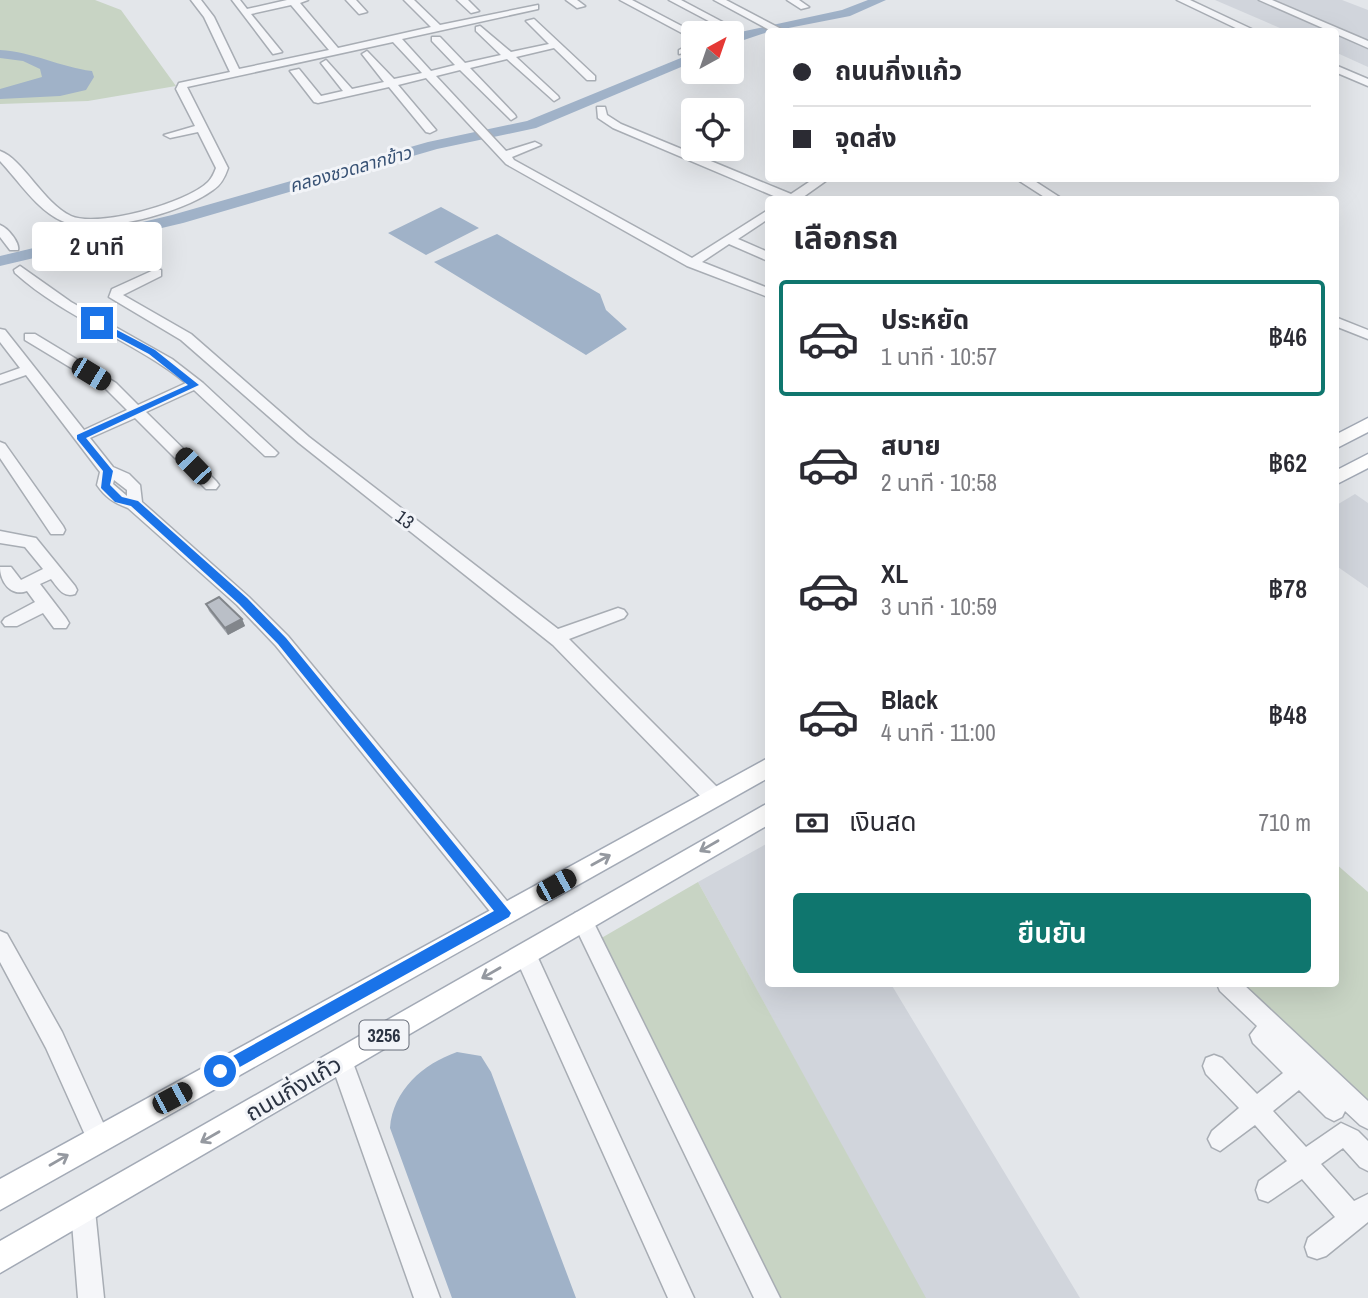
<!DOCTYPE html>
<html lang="th">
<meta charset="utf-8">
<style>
body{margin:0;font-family:"Archivo Narrow","Noto Sans Thai",sans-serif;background:#f7f7f7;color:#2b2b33;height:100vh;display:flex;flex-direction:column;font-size:26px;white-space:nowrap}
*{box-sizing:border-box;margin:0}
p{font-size:23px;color:#7c7c81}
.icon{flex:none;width:38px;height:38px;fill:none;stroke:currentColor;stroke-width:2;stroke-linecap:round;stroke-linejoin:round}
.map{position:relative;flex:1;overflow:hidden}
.drawer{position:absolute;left:765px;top:196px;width:574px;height:791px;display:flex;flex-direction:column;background:#fff;border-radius:7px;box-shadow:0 7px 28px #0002}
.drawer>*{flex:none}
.hud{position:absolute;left:765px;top:28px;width:574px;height:154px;border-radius:7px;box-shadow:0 7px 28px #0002;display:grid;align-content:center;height:154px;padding:0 28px;background:#fff}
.needle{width:46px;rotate:40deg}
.buttons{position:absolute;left:681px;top:21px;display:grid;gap:14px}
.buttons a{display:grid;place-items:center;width:63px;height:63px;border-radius:7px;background:#fff;box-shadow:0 7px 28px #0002;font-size:35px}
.end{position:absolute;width:32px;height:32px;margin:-16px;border:9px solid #1a73e8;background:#fff;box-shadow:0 0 0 4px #fff}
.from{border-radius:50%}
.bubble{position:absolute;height:49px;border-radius:7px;background:#fff;box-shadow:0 7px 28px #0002;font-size:23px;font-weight:600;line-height:49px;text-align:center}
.car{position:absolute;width:21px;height:42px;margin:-21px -10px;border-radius:9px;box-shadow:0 0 5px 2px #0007;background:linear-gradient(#222 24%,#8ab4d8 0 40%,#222 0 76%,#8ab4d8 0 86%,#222 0)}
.hud b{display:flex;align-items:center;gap:24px;height:66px;font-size:26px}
.hud b+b{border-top:2px solid #e1e1e2}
.hud i{width:18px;height:18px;background:#2b2b33}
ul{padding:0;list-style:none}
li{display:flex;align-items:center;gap:21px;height:116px;margin:0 14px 10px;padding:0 14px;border:4px solid transparent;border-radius:7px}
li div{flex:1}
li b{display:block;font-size:26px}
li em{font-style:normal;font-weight:600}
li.selected{border-color:#0f766e}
li>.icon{width:63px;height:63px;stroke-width:1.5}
h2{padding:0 28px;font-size:32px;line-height:84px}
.pay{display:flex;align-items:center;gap:18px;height:77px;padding:0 28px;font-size:26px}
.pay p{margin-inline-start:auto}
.action{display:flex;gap:14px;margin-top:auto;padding:14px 28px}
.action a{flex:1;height:80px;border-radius:7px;background:#0f766e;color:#fff;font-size:28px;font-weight:600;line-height:80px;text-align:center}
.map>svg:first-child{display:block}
.built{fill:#d1d5dc}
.green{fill:#c8d4c4}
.water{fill:#a0b2c8}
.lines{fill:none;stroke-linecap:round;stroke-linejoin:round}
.river{fill:#a0b2c8;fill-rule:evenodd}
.minor-casing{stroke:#a8adb4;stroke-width:3}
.major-casing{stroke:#a3aab6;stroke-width:3}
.minor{fill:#f5f6f9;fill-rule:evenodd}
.major{fill:#fff;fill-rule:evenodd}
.wall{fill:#a0a4ab}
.shaded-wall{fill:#82868b}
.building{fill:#babfc7;stroke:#82868b;stroke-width:2}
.oneway{stroke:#9599a0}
.route{fill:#1a73e8}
.labels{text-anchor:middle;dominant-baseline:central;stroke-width:6;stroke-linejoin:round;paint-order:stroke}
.far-water-label{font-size:18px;font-style:italic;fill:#375174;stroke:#f2f4f8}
.shield{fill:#f2f4f8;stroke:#676d79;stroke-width:2}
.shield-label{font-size:18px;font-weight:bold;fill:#2b3342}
.street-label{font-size:19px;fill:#2b3342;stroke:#f2f4f8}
.near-street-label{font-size:23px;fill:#2b3342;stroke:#f2f4f8}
</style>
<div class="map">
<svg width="1368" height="1298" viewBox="0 0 1368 1298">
<rect width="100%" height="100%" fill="#e3e6ea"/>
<path class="built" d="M 1215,0 L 1342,0 L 1368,10 L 1368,67 L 1335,52 L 1335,32 L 1287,31 Z
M 1355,494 L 1368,503 L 1368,588 L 1335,565 L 1335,506 Z
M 768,843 L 768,984 L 891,984 L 1080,1298 L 925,1298 L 698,882 Z"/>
<path class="green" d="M 0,0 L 95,0 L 121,10 L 176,86 L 88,101 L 0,104 Z
M 1335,863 L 1368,892 L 1368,1104 L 1239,984 L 1335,984 Z
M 698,882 L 926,1298 L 775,1298 L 598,940 Z"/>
<path class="water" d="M 0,50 C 33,52 60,67 92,71 L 94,77 L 86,90 L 60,96 L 0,99 L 0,89 L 42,77 L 40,69 L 23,61 L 0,58 Z
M 441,207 L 479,228 L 426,255 L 388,233 Z
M 497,234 L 600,294 L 606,310 L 627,329 L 586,355 L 434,262 Z
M 457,1052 L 481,1056 L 491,1072 L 576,1298 L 452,1298 L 390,1128 C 393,1090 423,1064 457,1052 Z"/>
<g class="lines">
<path class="river" d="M 868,0 L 886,0 L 850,16 L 768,32 L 732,44 L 732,35 L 745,31 L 842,10 Z
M 693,53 L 693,62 L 536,128 L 437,149 L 183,223 L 0,266 L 0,256 L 172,215 L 428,142 L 527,121 Z"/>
<g class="minor-casing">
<path id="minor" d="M 191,0 L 201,0 L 214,17 L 239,69 L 329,50 L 291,5 L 251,14 L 282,52 L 273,54 L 232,0 L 240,0 L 247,9 L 287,0 L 308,0 L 300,3 L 338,48 L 431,27 L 404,0 L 414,0 L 440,25 L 538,5 L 538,9 L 402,39 L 431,71 L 455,65 L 432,41 L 432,37 L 440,37 L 465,63 L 501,55 L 476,31 L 476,27 L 480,26 L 511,52 L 549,44 L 526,21 L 534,19 L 595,76 L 595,80 L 587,80 L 554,48 L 516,57 L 558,96 L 559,98 L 554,101 L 507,59 L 470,68 L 515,115 L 516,117 L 511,120 L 460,70 L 436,76 L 506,151 L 535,142 L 541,145 L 512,157 L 514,160 L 692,258 L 768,210 L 768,219 L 738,239 L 768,252 L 768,261 L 729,244 L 702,262 L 768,288 L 768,297 L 687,266 L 506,164 L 426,78 L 398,85 L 436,130 L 430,133 L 426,132 L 389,87 L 318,103 L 314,102 L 290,71 L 299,69 L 321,96 L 343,91 L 321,63 L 326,60 L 352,89 L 384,82 L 362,54 L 367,51 L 394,79 L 422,73 L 393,42 L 187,87 L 228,168 C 225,177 221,185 213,190 C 182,213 98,236 62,221 C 37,210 18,180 0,161 L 0,151 C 23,159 43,203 71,216 C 98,228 187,203 208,182 C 212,178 214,173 216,168 L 198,132 L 170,138 L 164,135 L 195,126 L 176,89 L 179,83 L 230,72 L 204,17 Z
M 346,0 L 356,0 L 367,12 L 359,14 Z
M 457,0 L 468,0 L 479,11 L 471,13 Z
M 566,0 L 577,0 L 585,6 L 577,8 Z
M 620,0 L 632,0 L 695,33 L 693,39 Z
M 669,0 L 681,0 L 732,27 L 725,33 L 714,33 L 720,27 Z
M 714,0 L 726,0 L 787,32 L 773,32 Z
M 787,0 L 799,0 L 809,7 L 801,9 Z
M 1177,0 L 1190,0 L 1258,32 L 1244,32 Z
M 1259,0 L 1272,0 L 1368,41 L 1368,48 Z
M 693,43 L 693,50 L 679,54 L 679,50 Z
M 1335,65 L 1368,79 L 1368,86 L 1335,72 Z
M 597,107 L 605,107 L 607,115 L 621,124 L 791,194 L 815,178 L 830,178 L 799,200 L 783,200 L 613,128 L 598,118 Z
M 1015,178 L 1030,178 L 1064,200 L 1049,200 Z
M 0,225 C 8,228 20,243 18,250 L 10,250 L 0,237 Z
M 20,266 L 71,302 L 172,359 L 203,383 L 275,450 L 278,453 L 275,456 L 265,456 L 194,390 L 146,412 L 216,481 L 219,485 L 216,489 L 206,489 L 135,418 L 90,438 L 113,467 L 129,474 L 140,485 L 142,502 L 249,597 L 288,636 L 511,906 L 514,913 L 511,920 L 504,922 L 497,920 L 276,646 L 237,605 L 128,508 C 114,503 105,497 97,485 L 100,472 L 26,375 L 0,384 L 0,375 L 20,368 L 0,342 L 0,329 L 5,330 L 84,430 L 127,410 L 106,389 L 25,340 L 25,334 L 35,334 L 116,383 L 138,405 L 186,383 C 133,340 66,319 15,273 L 14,270 ZM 114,480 L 127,490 L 127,496 L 113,484 Z
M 156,269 L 161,270 L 161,276 L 123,295 L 191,334 L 309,437 L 558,629 L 618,608 L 624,610 L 627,614 L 624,618 L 569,639 L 721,791 L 724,797 L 721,803 L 714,805 L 707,803 L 553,645 L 299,443 L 181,340 L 109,297 L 112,289 Z
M 1335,317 L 1368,330 L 1368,339 L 1335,326 Z
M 0,442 L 5,444 L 63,526 L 65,530 L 63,534 L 51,534 L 0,458 Z
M 0,531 L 36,538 L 75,586 L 77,590 L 75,594 C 63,598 58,588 51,579 L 40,584 L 66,618 L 69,623 L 66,628 L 54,628 L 43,613 L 17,626 L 5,626 L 2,622 L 5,618 L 35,602 L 27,591 C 11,597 0,582 0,567 L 11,567 L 21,580 L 43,569 L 25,547 L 0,543 Z
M 582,911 L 589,913 L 780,1298 L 754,1298 L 572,920 L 575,913 Z
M 0,931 L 7,934 L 62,1032 L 110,1138 L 106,1146 L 98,1150 L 90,1146 L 46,1048 L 0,962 Z
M 525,944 L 533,947 L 694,1298 L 668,1298 L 514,954 L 517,947 Z
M 1217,984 L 1243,984 L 1368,1101 L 1368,1129 L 1360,1125 L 1345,1111 L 1342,1117 L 1334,1121 L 1326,1117 L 1299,1090 L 1273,1111 L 1306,1147 L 1341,1123 L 1358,1131 L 1368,1141 L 1368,1171 L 1360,1167 L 1343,1148 L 1321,1164 L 1354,1201 L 1368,1194 L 1368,1222 L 1326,1256 L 1317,1259 L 1308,1256 L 1305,1247 L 1308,1238 L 1335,1217 L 1302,1179 L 1268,1202 L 1259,1199 L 1256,1190 L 1259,1181 L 1287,1161 L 1255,1125 L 1220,1151 L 1212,1147 L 1208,1139 L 1212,1131 L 1239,1108 L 1206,1074 L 1203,1066 L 1206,1058 L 1214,1055 L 1222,1058 L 1257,1094 L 1283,1073 L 1253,1043 L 1250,1035 L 1257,1026 L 1220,991 Z
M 341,1049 L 349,1052 L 352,1060 L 440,1298 L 414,1298 L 330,1060 L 333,1052 Z
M 83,1198 L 92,1201 L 95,1210 L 104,1298 L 78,1298 L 71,1210 L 74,1201 Z"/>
</g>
<g class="major-casing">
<path id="major" d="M 1368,418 L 1368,432 L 1335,449 L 1335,435 Z
M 1368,454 L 1368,468 L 1335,485 L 1335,471 Z
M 768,758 L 768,778 L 0,1210 L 0,1179 Z
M 768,803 L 768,825 L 0,1273 L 0,1241 Z"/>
</g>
<use href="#minor" class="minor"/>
<use href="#major" class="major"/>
</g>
<path class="wall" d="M 206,604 L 242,619 L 245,626 L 228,635 L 209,611 Z"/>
<path class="shaded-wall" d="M 242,619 L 245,626 L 228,635 L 225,628 Z"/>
<path class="building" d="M 219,597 L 242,619 L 225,628 L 206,604 Z"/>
<defs><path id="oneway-shaft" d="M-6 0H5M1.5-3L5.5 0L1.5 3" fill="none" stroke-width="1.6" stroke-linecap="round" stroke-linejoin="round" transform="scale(1.75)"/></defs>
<g class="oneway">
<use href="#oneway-shaft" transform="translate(709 846) rotate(150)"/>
<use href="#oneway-shaft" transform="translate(601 860) rotate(-29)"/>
<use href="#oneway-shaft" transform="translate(491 973) rotate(150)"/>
<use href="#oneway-shaft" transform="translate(210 1137) rotate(150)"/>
<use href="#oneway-shaft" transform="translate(59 1160) rotate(-30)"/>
</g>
<path class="route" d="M 94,321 L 100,321 L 155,350 L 199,385 L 86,438 L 113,471 L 110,485 L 122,497 L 138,501 L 247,598 L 286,638 L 511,913 L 509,917 L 220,1078 L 213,1071 L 215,1066 L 494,911 L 278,644 L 239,604 L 131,506 L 115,502 L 101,488 L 103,471 L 77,439 L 77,435 L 188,385 L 149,354 L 94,325 Z"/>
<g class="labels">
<g class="far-water-label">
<text transform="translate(350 169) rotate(-16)">คลองชวดลากข้าว</text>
</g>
<rect class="shield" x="359.5" y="1020.5" width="49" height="29" rx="5"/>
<g class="shield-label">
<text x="384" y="1035">3256</text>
</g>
<g class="street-label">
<text transform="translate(405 519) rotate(36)">13</text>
</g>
<g class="near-street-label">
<text transform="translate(293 1088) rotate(-30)">ถนนกิ่งแก้ว</text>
</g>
</g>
</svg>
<div class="buttons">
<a><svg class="needle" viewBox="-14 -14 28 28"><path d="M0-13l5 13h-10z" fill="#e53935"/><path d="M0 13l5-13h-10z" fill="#7c7c81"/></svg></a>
<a><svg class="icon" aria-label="locate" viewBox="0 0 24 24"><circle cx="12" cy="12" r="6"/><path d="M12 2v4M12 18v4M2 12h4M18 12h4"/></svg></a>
</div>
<i class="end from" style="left:220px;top:1071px"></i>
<i class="end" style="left:97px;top:323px"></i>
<div class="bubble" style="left:32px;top:222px;width:130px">2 นาที</div>
<i class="car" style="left:91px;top:374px;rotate:121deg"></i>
<i class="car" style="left:193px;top:466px;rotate:316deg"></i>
<i class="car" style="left:556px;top:885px;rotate:61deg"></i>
<i class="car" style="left:172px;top:1098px;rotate:62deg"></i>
<div class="hud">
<b><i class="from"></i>ถนนกิ่งแก้ว</b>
<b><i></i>จุดส่ง</b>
</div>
<section class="drawer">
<h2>เลือกรถ</h2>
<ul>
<li class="selected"><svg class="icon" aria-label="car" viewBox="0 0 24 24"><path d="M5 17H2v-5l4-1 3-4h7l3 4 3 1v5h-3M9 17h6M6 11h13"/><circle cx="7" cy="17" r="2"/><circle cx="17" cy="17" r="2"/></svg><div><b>ประหยัด</b><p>1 นาที · 10:57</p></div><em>฿46</em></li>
<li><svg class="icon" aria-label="car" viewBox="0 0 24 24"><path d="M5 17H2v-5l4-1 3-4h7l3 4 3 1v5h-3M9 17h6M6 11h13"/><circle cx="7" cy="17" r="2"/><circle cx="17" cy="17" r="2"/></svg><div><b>สบาย</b><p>2 นาที · 10:58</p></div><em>฿62</em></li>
<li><svg class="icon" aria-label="car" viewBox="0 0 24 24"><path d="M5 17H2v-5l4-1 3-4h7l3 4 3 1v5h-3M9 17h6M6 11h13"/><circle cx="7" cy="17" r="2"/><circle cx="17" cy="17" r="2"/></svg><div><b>XL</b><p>3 นาที · 10:59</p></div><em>฿78</em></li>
<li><svg class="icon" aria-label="car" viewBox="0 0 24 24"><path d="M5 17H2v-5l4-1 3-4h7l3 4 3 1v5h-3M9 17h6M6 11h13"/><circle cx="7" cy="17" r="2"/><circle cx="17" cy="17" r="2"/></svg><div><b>Black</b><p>4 นาที · 11:00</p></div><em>฿48</em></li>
</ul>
<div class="pay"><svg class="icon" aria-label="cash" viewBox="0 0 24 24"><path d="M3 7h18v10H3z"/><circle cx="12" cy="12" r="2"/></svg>เงินสด<p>710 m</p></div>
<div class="action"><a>ยืนยัน</a></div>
</section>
</div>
